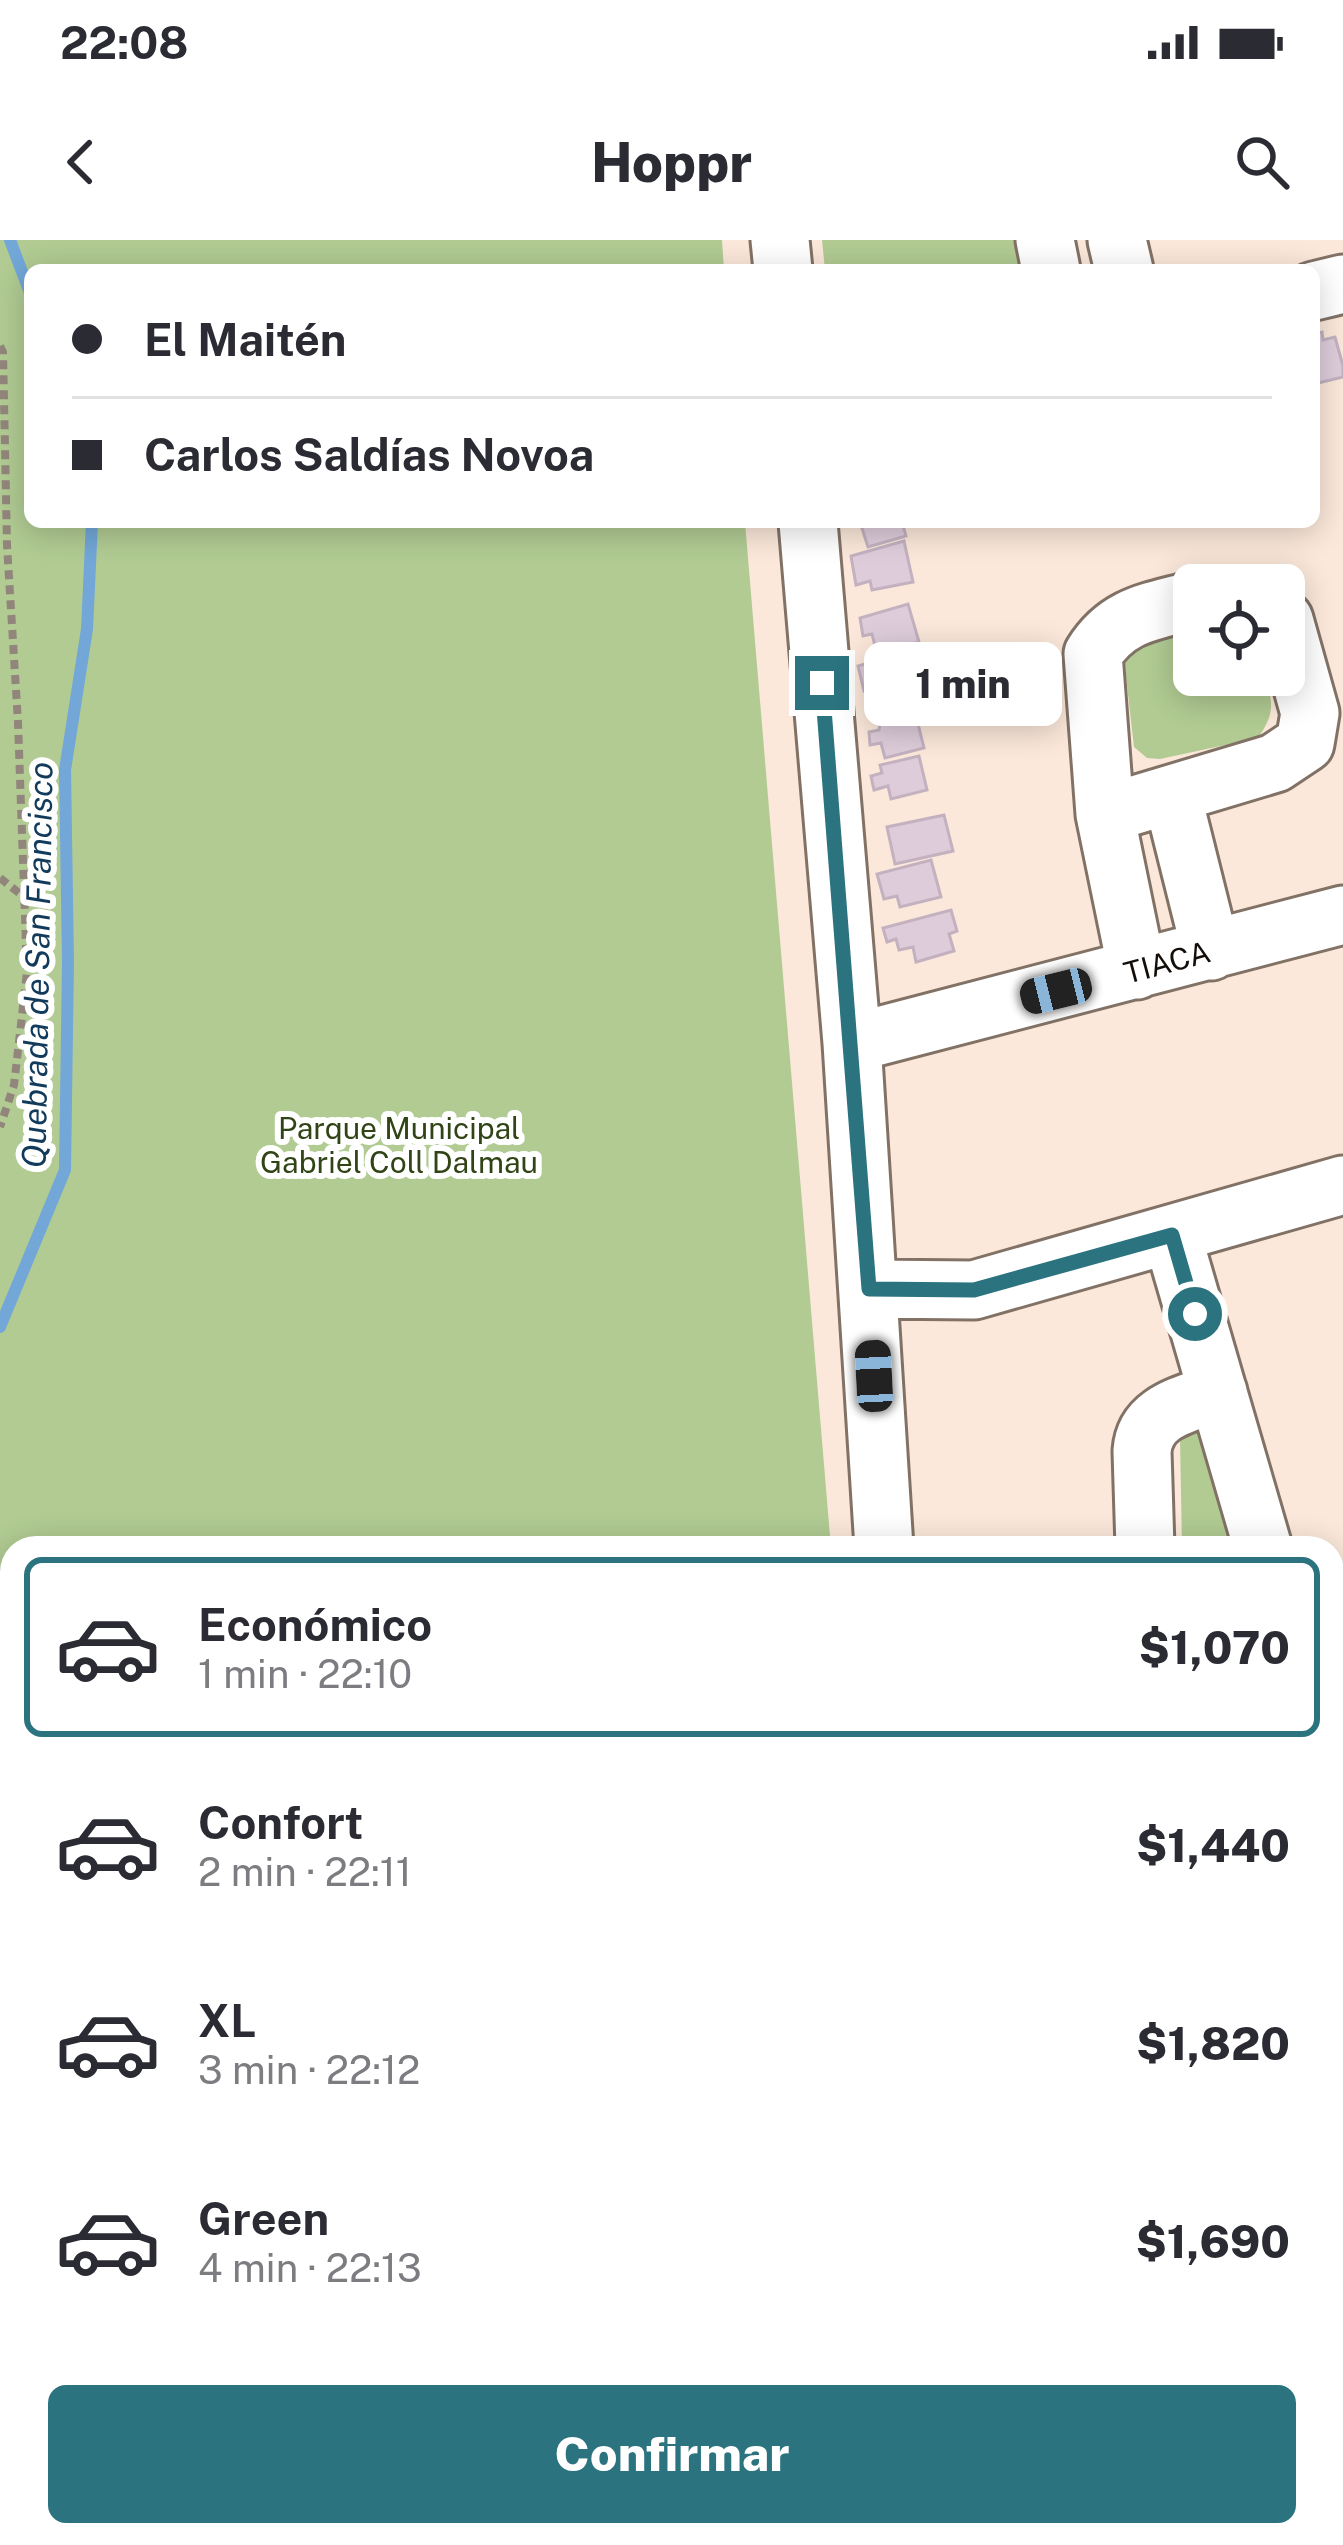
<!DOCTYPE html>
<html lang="es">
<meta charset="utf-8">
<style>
body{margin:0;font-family:"Public Sans",sans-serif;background:#f2f2f3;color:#2b2b33;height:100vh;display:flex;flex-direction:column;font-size:45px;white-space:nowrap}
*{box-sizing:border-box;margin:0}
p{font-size:39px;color:#7c7c81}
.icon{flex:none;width:66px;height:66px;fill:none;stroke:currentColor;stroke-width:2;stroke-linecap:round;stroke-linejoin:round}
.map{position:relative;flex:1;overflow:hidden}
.details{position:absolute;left:0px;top:1296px;width:1344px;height:1011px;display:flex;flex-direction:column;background:#fff;border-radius:36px 36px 0 0;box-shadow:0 6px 30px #0003}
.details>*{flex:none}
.banner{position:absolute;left:24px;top:24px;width:1296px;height:264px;border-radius:18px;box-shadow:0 6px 30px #0003;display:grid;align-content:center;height:264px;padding:0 48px;background:#fff}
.tools{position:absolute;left:1173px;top:324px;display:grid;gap:24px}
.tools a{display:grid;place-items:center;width:132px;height:132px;border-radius:18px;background:#fff;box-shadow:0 6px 30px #0003;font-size:60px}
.end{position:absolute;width:54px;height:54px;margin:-27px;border:15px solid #2b737e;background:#fff;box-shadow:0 0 0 6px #fff}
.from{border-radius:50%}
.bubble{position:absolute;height:84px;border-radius:18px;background:#fff;box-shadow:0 6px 30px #0003;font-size:39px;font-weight:800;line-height:84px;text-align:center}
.car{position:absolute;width:36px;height:72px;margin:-36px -18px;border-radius:15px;box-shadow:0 0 9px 3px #0007;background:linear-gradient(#222 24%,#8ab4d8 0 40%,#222 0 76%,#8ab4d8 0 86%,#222 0)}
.banner b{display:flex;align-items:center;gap:42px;height:114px;font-size:45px}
.banner b+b{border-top:3px solid #e1e1e2}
.banner i{width:30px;height:30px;background:#2b2b33}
ul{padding:21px 0 0;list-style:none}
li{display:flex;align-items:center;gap:36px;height:180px;margin:0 24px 18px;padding:0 24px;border:6px solid transparent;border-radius:18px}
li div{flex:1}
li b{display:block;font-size:45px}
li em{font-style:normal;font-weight:800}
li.current{border-color:#2b737e}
li>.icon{width:108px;height:108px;stroke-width:1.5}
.button{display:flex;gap:24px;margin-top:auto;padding:24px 48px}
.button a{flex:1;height:138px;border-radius:18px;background:#2b737e;color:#fff;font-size:48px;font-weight:800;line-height:138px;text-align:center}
.status{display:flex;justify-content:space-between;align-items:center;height:84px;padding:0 60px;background:#fff;direction:ltr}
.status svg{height:33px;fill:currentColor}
header{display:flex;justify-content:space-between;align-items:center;height:156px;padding:0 48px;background:#fff;font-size:54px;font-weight:800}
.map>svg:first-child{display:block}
.green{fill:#b1cb93}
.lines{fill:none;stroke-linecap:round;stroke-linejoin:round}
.stream{stroke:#72a7d8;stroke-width:12}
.building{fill:#deccda;stroke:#c3b1c0;stroke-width:3}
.minor-casing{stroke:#827266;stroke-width:63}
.path{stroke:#92867c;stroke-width:8;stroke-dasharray:9 6;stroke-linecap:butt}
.minor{stroke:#fff;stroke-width:57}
.route{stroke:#2b737e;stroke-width:15}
.labels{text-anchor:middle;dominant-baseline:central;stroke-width:12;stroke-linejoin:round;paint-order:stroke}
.street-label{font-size:30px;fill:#130e09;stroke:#fff}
.park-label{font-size:30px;fill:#314416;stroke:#fff}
.water-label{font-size:33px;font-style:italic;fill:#123a5b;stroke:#fff}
</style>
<div class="status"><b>22:08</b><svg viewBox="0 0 49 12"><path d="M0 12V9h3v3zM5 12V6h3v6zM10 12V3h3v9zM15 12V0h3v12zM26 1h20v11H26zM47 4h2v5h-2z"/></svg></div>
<header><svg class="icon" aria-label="back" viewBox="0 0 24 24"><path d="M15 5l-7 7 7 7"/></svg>Hoppr<svg class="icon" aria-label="search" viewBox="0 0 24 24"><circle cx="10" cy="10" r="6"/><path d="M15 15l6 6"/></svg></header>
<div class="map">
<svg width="1343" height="2305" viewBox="0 0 1343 2305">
<rect width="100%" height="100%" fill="#fbe8da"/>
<path class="green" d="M 0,0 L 722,0 L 724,30 L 30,30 L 30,282 L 745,282 L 831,1308 L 12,1308 L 12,2295 L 914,2295 L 914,2305 L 0,2305 Z
M 822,0 L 1019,0 L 1025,30 L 825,30 Z
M 1194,390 L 1194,435 L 1266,435 C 1272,464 1276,472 1258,498 L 1160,519 L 1147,518 L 1134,507 L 1124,419 L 1144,401 Z
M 1202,1187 L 1236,1308 L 1182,1308 L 1180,1197 Z
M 1332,1652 L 1343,1692 L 1343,2305 L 1279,2305 L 1278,2295 L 1332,2295 Z"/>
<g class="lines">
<path class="stream" d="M 10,0 L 30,53
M 0,1087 L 65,930 L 68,722 L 65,530 L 87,389 L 92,282
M 0,1583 L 12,1625
M 0,1826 L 12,1801
M 8,2027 L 12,2035
M 65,2305 L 65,2295"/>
</g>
<path class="building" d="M 1322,92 L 1323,100 L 1335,97 L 1343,126 L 1343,137 L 1314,144 L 1314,94 Z
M 860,282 L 902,282 L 906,296 L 868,307 Z
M 904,301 L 913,342 L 872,350 L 870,341 L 856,345 L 851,316 Z
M 908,364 L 919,402 L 877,414 L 872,394 L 863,396 L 860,378 Z
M 912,409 L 921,446 L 881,455 L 879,448 L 864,451 L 858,426 L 872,422 L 871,419 Z
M 915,472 L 924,508 L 885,518 L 881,503 L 870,505 L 869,492 L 879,490 L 880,482 Z
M 919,516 L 927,550 L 891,559 L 888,546 L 874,550 L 871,536 L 882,533 L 880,525 Z
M 944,575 L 953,611 L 895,624 L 887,587 Z
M 931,620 L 941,657 L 900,667 L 897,656 L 884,659 L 877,634 Z
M 951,670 L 957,691 L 949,694 L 954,711 L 916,722 L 913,707 L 899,710 L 896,699 L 887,702 L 883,688 Z"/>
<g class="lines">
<g class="minor-casing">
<path id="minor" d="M 780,0 L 783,30
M 1045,0 L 1051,30
M 1117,0 L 1124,30
M 1314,51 L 1343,44
M 808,282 L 852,803 L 884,1308
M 1172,555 L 1211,711
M 1105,574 L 1275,523 L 1305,503 L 1310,473 L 1284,380
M 1137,730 L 1105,574 L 1093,414 C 1118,374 1151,372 1194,360
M 852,803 L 1343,675
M 1172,995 L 1263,1308
M 869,1049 L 974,1050 L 1343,945
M 1145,1308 L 1142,1211 C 1145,1171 1185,1165 1218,1152
M 1332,1544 L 1343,1582
M 0,1983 L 12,1982
M 212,2295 L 213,2305
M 957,2295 L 959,2305
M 1244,2295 L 1245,2305"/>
</g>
<path class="path" d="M 0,106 L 3,112 L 7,305 L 18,482 L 27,732 L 14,845 L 0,887
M 0,638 L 23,656
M 507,2295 L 518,2305"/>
<use href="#minor" class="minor"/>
</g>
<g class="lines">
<path class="route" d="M 822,443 L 869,1049 L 974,1050 L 1172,995 L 1195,1074"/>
</g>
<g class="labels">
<g class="street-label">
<text transform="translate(1167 722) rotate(-15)">TIACA</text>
</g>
<g class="park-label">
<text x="399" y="888">Parque Municipal<tspan x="399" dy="34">Gabriel Coll Dalmau</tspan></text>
</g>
<g class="water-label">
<text transform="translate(37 725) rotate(-89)">Quebrada de San Francisco</text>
</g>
</g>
</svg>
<div class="tools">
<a><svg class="icon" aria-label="locate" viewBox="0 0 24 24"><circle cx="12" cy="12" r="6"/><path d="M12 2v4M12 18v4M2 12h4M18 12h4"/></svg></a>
</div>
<i class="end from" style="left:1195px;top:1074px"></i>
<i class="end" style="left:822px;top:443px"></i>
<div class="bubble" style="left:864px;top:402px;width:198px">1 min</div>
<i class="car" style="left:1056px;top:751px;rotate:256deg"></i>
<i class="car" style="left:874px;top:1136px;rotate:357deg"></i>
<div class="banner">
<b><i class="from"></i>El Maitén</b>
<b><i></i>Carlos Saldías Novoa</b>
</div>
<section class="details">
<ul>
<li class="current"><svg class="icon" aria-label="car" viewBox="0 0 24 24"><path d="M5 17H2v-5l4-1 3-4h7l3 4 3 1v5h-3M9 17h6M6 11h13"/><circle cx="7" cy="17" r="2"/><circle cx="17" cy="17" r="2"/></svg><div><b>Económico</b><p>1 min · 22:10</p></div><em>$1,070</em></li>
<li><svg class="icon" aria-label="car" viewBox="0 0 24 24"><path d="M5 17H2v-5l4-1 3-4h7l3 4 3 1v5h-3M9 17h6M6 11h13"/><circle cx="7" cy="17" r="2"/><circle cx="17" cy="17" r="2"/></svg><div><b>Confort</b><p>2 min · 22:11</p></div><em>$1,440</em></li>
<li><svg class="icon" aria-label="car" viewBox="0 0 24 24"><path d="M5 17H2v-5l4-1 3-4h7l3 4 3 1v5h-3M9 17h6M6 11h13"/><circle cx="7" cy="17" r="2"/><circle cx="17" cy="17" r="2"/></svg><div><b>XL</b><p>3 min · 22:12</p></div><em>$1,820</em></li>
<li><svg class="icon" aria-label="car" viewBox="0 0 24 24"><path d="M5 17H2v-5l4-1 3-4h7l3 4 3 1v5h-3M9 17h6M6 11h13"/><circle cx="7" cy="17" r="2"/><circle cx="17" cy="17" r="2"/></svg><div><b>Green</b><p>4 min · 22:13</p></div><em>$1,690</em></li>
</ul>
<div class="button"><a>Confirmar</a></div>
</section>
</div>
